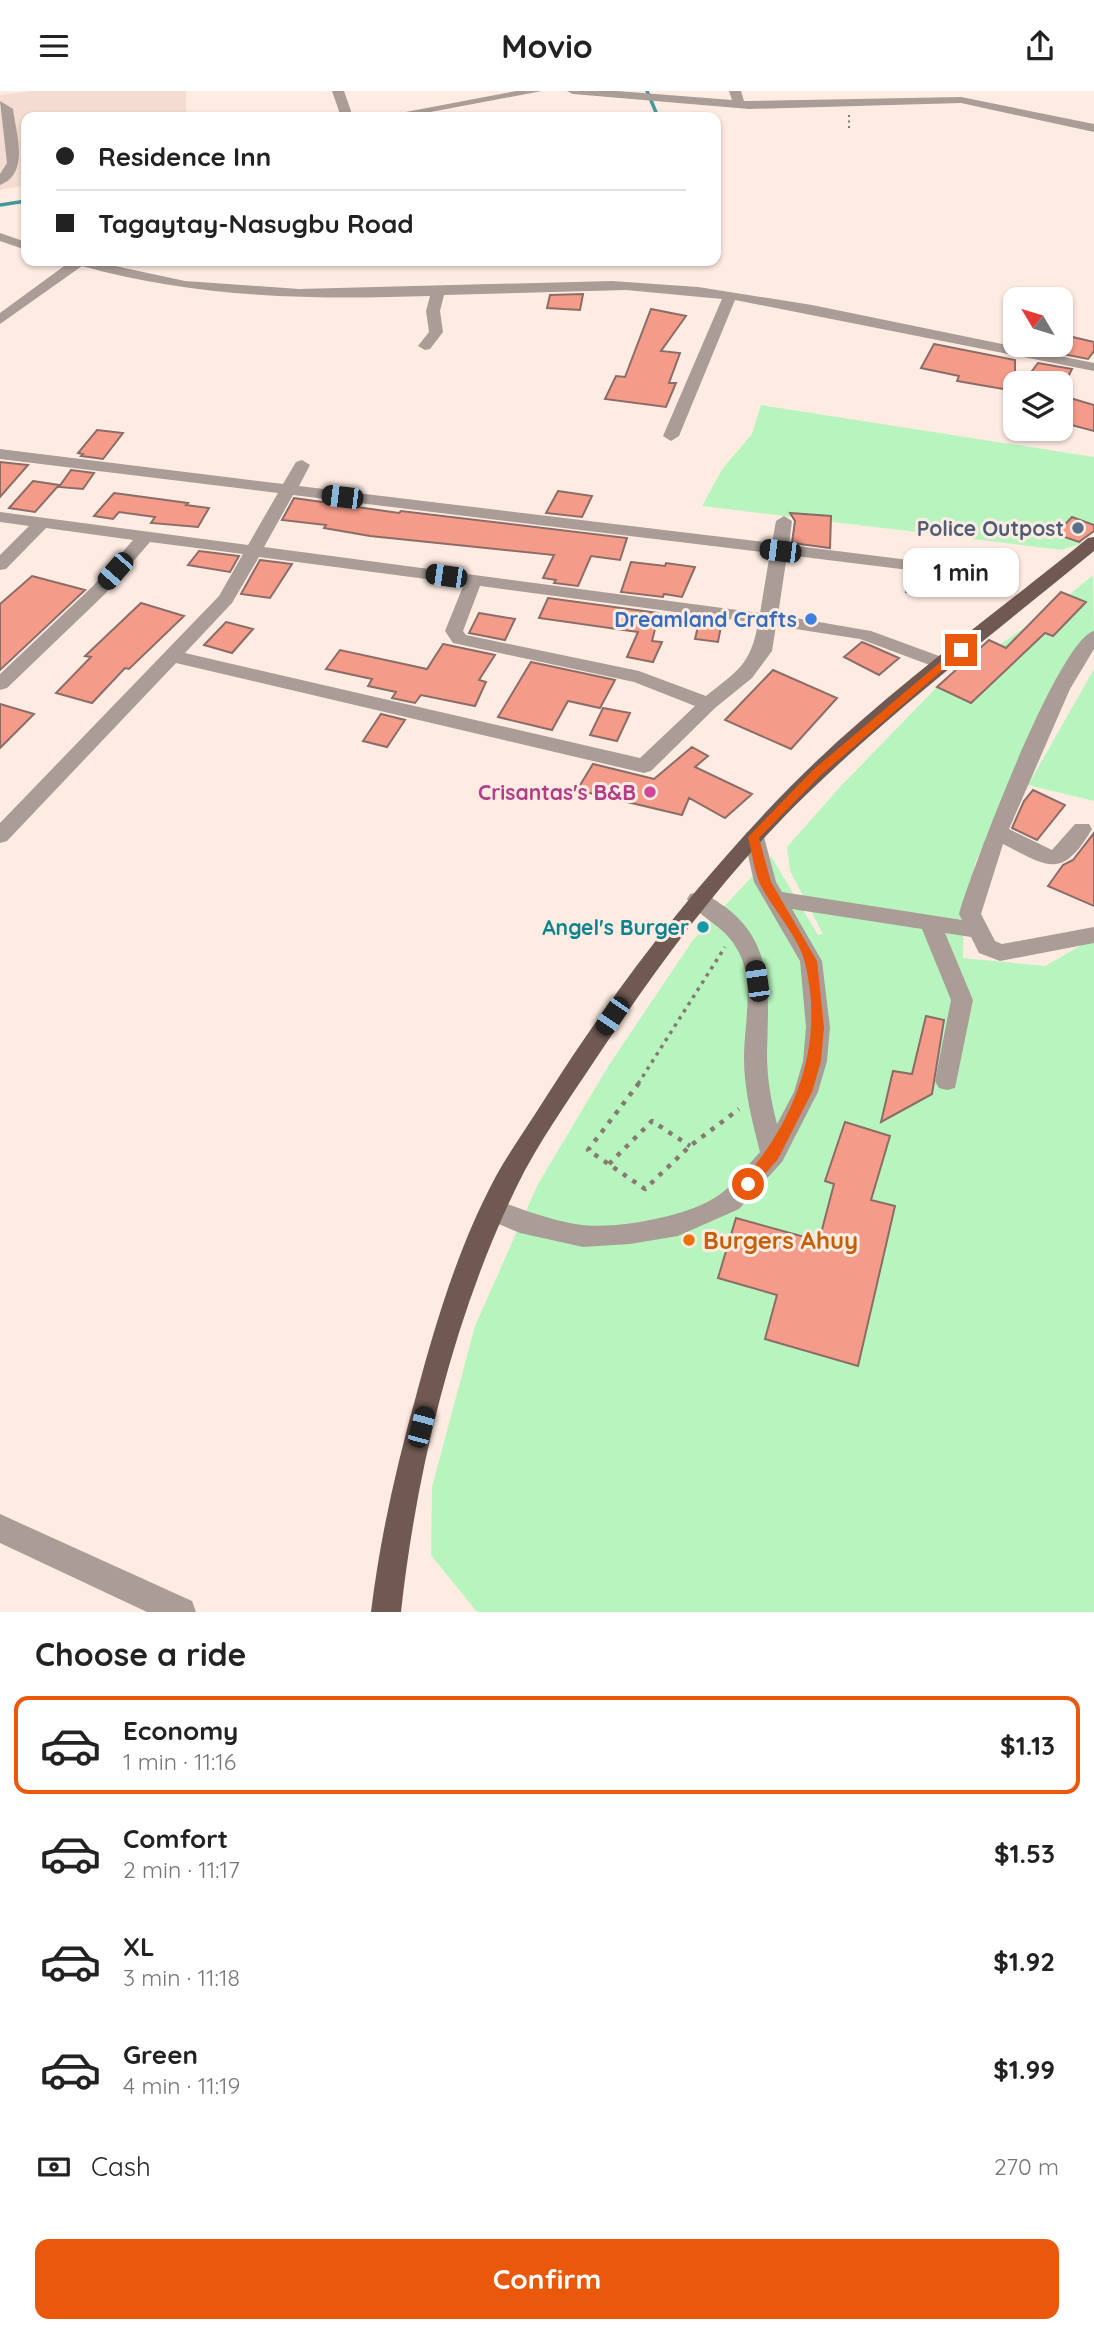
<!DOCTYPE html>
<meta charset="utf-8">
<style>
body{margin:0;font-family:Quicksand,sans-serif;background:#f6f6f6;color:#222;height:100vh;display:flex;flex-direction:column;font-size:26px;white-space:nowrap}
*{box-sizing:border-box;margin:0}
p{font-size:23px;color:#767676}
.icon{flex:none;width:38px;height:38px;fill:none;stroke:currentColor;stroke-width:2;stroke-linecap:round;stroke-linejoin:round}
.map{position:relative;height:1521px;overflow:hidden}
.sheet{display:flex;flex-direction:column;background:#fff;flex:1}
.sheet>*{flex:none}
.banner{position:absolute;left:21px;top:21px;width:700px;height:154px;border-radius:14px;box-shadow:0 2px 5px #0004;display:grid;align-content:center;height:154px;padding:0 35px;background:#fff}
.needle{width:46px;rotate:308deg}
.controls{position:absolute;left:1003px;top:196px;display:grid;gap:14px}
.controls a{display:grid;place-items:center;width:70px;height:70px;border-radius:14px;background:#fff;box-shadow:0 2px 5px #0004;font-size:35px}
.end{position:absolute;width:32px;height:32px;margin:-16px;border:9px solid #ea580c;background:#fff;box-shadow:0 0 0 4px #fff}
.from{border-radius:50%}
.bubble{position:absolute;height:49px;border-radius:14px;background:#fff;box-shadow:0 2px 5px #0004;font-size:23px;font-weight:700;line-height:49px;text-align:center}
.car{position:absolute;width:21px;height:42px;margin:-21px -10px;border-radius:9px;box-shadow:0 0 5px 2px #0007;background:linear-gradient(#222 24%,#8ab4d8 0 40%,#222 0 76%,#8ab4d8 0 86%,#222 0)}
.banner b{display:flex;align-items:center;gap:24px;height:66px;font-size:26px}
.banner b+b{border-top:2px solid #e0e0e0}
.banner i{width:18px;height:18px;background:#222}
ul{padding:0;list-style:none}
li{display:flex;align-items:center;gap:21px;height:98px;margin:0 14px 10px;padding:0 21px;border:4px solid transparent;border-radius:14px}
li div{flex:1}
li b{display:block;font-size:26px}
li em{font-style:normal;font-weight:700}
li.active{border-color:#ea580c}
li>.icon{width:63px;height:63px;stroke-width:1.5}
h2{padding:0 35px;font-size:32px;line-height:84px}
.pay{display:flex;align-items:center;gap:18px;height:77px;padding:0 35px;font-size:26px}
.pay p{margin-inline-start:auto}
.cta{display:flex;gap:14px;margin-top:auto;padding:14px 35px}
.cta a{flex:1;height:80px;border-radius:14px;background:#ea580c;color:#fff;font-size:28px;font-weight:700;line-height:80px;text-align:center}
header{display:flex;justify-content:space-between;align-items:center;height:91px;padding:0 35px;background:#fff;font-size:32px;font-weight:700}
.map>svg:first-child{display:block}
.commercial{fill:#f4dcd2}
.green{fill:#b8f5be}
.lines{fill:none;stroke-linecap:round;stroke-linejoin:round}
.stream{stroke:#42999c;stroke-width:3.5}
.building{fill:#f59b8a;stroke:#8b6d68;stroke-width:2}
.path-far2{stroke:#877a73;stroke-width:2;stroke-dasharray:2 3.5;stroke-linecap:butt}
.path-far1{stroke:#877a73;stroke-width:3.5;stroke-dasharray:3.5 5;stroke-linecap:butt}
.path{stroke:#877a73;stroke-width:4.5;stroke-dasharray:4.5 7;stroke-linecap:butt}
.minor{fill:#aa9d97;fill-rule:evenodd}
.major{fill:#6f5950;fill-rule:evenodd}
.route{fill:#ea580c}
.service-dot{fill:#5c6f8a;stroke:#feece3;stroke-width:2.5}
.shop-dot{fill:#3f7fe0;stroke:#feece3;stroke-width:2.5}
.hotel-dot{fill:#d1479c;stroke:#feece3;stroke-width:2.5}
.culture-dot{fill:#0f9aa8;stroke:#feece3;stroke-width:2.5}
.food-dot{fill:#e8710a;stroke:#feece3;stroke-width:2.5}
.labels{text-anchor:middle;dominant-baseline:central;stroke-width:6;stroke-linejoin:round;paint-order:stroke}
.service-label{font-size:21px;font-weight:bold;fill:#4e5e75;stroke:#feece3;text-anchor:end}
.shop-label{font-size:21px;font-weight:bold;fill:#366cbe;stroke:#feece3;text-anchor:end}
.hotel-label{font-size:21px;font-weight:bold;fill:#b23c85;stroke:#feece3;text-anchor:end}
.culture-label{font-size:21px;font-weight:bold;fill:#0d838f;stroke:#feece3;text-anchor:end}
.near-food-label{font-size:24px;font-weight:bold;fill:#c56008;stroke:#feece3;text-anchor:start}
</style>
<header><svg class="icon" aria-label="menu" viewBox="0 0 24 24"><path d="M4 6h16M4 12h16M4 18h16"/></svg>Movio<svg class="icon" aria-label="share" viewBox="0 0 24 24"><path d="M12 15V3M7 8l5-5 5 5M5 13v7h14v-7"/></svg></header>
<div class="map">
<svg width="1094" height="1521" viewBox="0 0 1094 1521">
<rect width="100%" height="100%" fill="#feece3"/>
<path class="commercial" d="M 31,0 L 186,0 L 186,26 L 26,26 L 26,94 L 0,99 L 0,4 Z"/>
<path class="green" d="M 761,314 L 1094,366 L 1094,434 L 1072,426 L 1057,443 L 1083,452 L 1062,459 L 702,415 L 723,377 L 752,343 Z
M 1093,484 L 1094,543 L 1003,713 L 975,772 L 964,825 L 963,867 L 1045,875 L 1094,847 L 1094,1521 L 477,1521 L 431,1464 L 432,1396 L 475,1235 L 538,1093 L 609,974 L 693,849 L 771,765 L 818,844 L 823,843 L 790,780 L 787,756 L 840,696 L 937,596 L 972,612 L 1022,564 L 999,554 L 1027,535 L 1053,545 L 1086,511 L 1069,504 Z
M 1094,578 L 1094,710 L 1028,694 Z"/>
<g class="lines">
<path class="stream" d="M 647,0 L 658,26
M 0,114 L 26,110"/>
</g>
<path class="building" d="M 583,203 L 580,219 L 547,217 L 550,204 Z
M 651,218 L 686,225 L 661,260 L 680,262 L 669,292 L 676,292 L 666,316 L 605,308 L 616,285 L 625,286 Z
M 1060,243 L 1094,251 L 1094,260 L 1088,268 L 1047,260 L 1051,254 L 1060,254 Z
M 934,253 L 1015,269 L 1015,300 L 957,290 L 959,285 L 921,277 Z
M 1038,272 L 1072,278 L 1065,292 L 1023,292 Z
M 1060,304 L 1094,314 L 1094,340 L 1060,331 Z
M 97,339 L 123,342 L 103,368 L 81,365 L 83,363 L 78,362 Z
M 0,371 L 28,374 L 0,406 Z
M 71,379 L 94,382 L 83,398 L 59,396 Z
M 33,390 L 59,394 L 35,421 L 9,417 Z
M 558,400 L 592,405 L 582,426 L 546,422 Z
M 114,402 L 188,412 L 186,414 L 209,417 L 198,436 L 151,432 L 155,426 L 119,421 L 113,428 L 94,425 Z
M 294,407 L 399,422 L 401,420 L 627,447 L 620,469 L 591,465 L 578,495 L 554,492 L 556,489 L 543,487 L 554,464 L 370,445 L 324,437 L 326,434 L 282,429 Z
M 790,422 L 831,425 L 830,457 L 792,452 L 795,430 Z
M 1072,426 L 1094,434 L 1094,440 L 1079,451 L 1056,443 Z
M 199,460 L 239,465 L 230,481 L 188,474 Z
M 260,469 L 292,473 L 270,507 L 241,503 Z
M 631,471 L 665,475 L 666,472 L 695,476 L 682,506 L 664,503 L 663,506 L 621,501 Z
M 940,481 L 944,482 L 941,505 L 906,501 L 909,482 L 933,485 Z
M 32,485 L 85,499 L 0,579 L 0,513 Z
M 1061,501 L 1086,511 L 1053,545 L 1045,542 L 971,612 L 937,596 L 989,549 L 1006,557 Z
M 548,507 L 659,522 L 652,550 L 662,551 L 653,571 L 627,566 L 638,541 L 539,527 Z
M 141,512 L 184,525 L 129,578 L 125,577 L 92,612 L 56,602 L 91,566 L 85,565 Z
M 479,522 L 515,528 L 505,549 L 469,542 Z
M 700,527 L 722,530 L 718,551 L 695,548 Z
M 226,531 L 253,538 L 232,562 L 204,554 Z
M 862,551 L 874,556 L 899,567 L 879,584 L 844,566 Z
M 443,553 L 495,564 L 479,589 L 486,591 L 475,615 L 421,604 L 415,612 L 392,607 L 396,601 L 368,595 L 372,588 L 326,578 L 340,559 L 427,578 Z
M 531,571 L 615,589 L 600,617 L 568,610 L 552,639 L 498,626 Z
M 773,579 L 837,607 L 791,658 L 725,629 Z
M 0,613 L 34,623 L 0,657 Z
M 603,617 L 630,622 L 617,650 L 590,644 Z
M 381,623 L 405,629 L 387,656 L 363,650 Z
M 692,656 L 708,665 L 695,676 L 752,703 L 725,727 L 689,707 L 682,724 L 577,699 L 593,673 L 654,688 Z
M 1033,699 L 1065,714 L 1037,749 L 1012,737 L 1024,710 Z
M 1094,742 L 1094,815 L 1048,795 L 1063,774 L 1073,769 Z
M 926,925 L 944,929 L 932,1003 L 881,1031 L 893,980 L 912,983 Z
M 845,1031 L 890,1045 L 871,1109 L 895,1115 L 858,1275 L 765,1248 L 777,1204 L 718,1187 L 736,1127 L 819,1150 L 834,1093 L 825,1090 Z"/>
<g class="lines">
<path class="path-far2" d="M 849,24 L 849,39"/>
<path class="path-far1" d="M 638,993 L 725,856"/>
<path class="path" d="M 639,992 L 588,1059 L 645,1098 L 690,1055 L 739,1018
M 609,1073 L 652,1030 L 690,1055"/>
<path class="minor" d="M 332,0 L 344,0 L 353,26 L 341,26 Z
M 516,0 L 542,0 L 404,26 L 379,26 Z
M 567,0 L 617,0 L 732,9 L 729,0 L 741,0 L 744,10 L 749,10 L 961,6 L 1094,33 L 1094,41 L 961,12 L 749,18 L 573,3 Z
M 0,10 L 13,18 C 16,42 30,83 0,94 L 0,83 L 7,72 Z
M 0,142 L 26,151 L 26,159 L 0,150 Z
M 71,170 L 92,170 L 185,190 L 299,198 L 612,190 L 698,196 L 812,214 L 1094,272 L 1094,280 L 735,209 L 679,345 L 671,350 L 663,345 L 722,208 L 626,199 L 444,204 L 440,220 L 443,241 L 430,258 L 425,259 L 418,255 L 429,241 L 426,220 L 430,205 C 312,209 196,207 82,175 L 0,233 L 0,222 Z
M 0,358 L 283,393 L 296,371 L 302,369 L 310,374 L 299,395 L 772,452 L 776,430 L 784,425 L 792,430 L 789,454 L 933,472 L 942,477 L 933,482 L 787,464 L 778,524 L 871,540 L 950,569 L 952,573 L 943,579 L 860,548 L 776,535 L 772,560 L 752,587 L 715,617 L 651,680 L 644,682 L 176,572 L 7,750 L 0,752 L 0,732 L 219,505 L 243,463 L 150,451 L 105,503 L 7,597 L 0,599 L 0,583 L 93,495 L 133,449 L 46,437 L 6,478 L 0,479 L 0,464 L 29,435 L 0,431 L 0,421 L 248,454 L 278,402 L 0,368 ZM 293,404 L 770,462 L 760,522 L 264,456 ZM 259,466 L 464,493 L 445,540 L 453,552 L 634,591 L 695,615 L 640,667 L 185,562 L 232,512 ZM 480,495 L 758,532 C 751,574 737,580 706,605 L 639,580 L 466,544 L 463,540 Z
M 1094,540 L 1094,558 L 1070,598 L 1009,738 L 1052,759 L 1075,733 L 1089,733 L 1092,738 C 1062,789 1048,776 1003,753 L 981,823 L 995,850 L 1002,853 L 1094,836 L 1094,852 L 1000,870 L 979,862 L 971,846 L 945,842 L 973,909 L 955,997 L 947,999 L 939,997 L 935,990 L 951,909 L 922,838 L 792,818 L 822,870 L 830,936 L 827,970 L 818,1001 L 782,1071 L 739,1118 L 678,1145 L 630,1153 L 583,1156 L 520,1142 L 484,1127 L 480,1119 L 484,1111 L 493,1108 C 522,1118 551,1130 582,1134 C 619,1138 694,1125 723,1101 C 736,1090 748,1074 760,1061 C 752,1030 744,999 744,967 C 744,934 754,896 741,866 C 728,834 700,829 687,808 L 690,803 C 704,798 713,808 724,815 C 776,853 768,906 767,963 C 767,987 771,1010 777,1033 L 794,1001 L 803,970 L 806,936 L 800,870 L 754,791 L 744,746 L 747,741 L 761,741 L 764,746 L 776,791 L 782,801 L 962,829 L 959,823 C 971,781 1058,549 1094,540 Z
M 0,1423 L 192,1510 L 196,1521 L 147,1521 L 0,1452 Z"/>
<path class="major" d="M 1094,446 L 1094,460 C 998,539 898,615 808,702 C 726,781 658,874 595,969 C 568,1010 537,1053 516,1097 C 454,1224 416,1382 401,1521 L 371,1521 C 380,1447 396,1377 416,1305 C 436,1230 459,1154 496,1085 C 511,1058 530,1032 546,1006 C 617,894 697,791 790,696 C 879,606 989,528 1088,447 Z"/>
</g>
<path class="route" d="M 957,557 L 966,559 L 821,684 L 759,747 L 771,791 L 817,870 L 824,936 L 821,970 L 812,1001 L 778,1068 L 753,1097 L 743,1097 L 743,1089 C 796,1028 825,953 805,872 C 799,846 772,817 760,793 C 754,779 752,761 748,746 L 813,679 Z"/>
<circle class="service-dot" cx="1078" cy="437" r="7"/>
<circle class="shop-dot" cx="811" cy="528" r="7"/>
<circle class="hotel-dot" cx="650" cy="701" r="7"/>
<circle class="culture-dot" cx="703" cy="836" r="7"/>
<circle class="food-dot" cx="689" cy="1149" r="7"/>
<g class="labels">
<g class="service-label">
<text x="1064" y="437">Police Outpost</text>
</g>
<g class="shop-label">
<text x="797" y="528">Dreamland Crafts</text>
</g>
<g class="hotel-label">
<text x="636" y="701">Crisantas's B&amp;B</text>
</g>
<g class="culture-label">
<text x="689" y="836">Angel's Burger</text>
</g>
<g class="near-food-label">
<text x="703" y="1149">Burgers Ahuy</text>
</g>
</g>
</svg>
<div class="controls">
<a><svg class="needle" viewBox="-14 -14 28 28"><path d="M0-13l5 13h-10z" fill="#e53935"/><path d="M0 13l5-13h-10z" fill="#767676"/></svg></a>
<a><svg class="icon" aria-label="layers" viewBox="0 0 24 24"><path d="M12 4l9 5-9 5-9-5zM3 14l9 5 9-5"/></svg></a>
</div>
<i class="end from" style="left:748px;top:1093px"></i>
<i class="end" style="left:961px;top:559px"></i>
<div class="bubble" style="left:903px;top:457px;width:116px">1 min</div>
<i class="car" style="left:342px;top:406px;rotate:277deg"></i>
<i class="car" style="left:780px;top:460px;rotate:277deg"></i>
<i class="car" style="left:115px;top:480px;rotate:221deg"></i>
<i class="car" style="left:446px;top:485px;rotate:278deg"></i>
<i class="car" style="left:757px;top:890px;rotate:352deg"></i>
<i class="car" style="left:612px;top:925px;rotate:214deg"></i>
<i class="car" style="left:421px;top:1336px;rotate:15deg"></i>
<div class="banner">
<b><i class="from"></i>Residence Inn</b>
<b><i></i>Tagaytay-Nasugbu Road</b>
</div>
</div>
<section class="sheet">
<h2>Choose a ride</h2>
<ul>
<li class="active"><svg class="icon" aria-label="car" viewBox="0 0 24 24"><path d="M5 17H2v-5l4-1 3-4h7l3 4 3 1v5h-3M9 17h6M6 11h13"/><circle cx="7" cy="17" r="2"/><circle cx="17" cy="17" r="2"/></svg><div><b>Economy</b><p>1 min · 11:16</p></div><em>$1.13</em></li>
<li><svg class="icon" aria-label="car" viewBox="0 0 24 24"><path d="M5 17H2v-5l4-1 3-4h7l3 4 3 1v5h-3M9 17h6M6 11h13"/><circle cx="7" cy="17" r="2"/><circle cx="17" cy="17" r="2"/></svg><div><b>Comfort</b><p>2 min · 11:17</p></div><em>$1.53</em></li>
<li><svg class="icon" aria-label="car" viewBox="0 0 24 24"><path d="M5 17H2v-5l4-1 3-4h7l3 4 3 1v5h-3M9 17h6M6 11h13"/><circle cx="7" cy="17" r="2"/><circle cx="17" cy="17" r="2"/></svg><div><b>XL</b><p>3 min · 11:18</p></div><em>$1.92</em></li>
<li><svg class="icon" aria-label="car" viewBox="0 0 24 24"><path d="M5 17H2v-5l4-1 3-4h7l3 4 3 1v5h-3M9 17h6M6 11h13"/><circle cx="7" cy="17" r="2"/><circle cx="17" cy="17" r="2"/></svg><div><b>Green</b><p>4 min · 11:19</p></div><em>$1.99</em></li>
</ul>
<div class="pay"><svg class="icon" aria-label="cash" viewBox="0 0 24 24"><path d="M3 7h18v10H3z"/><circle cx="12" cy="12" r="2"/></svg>Cash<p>270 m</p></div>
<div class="cta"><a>Confirm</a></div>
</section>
